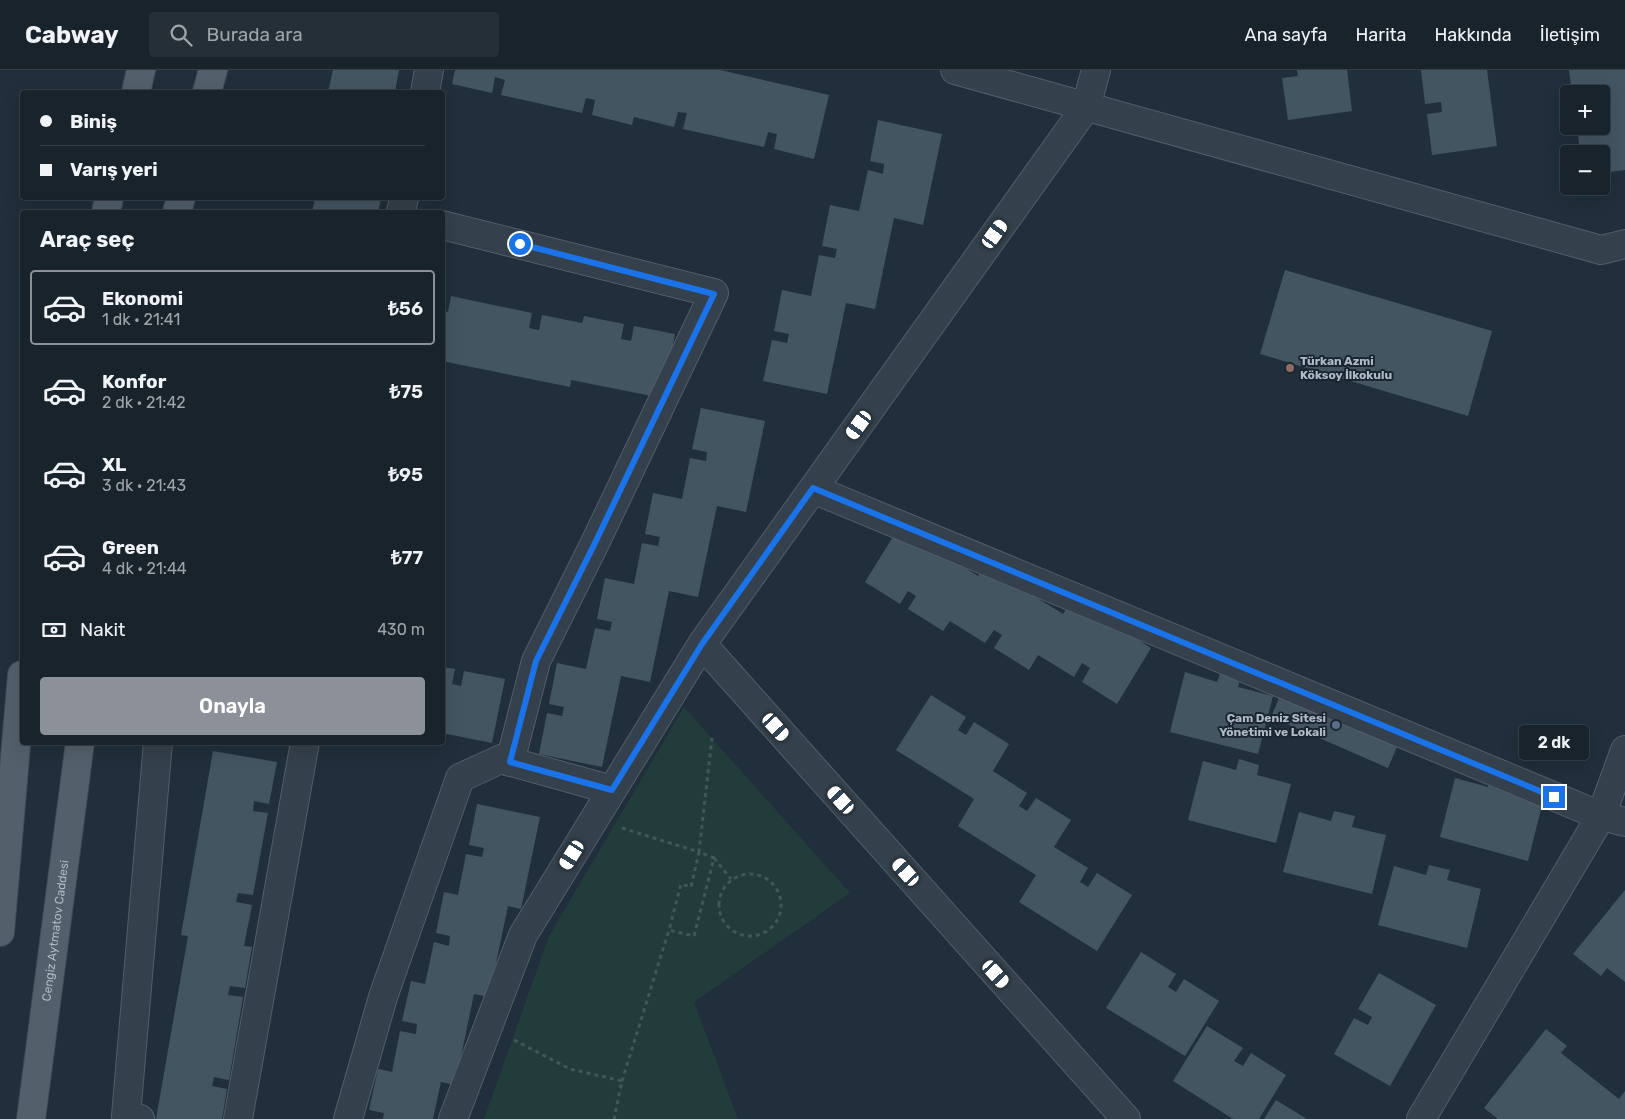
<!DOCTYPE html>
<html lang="tr">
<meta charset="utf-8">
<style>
body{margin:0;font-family:Rubik,sans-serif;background:#252f38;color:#f1f3f6;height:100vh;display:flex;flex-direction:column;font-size:19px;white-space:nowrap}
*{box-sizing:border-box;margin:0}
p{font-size:16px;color:#9fa4a9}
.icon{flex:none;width:28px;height:28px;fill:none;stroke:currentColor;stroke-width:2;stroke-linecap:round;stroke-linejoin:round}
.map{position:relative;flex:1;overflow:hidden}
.drawer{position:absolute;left:20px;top:140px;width:425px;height:535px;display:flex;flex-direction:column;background:#18232c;border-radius:5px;box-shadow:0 5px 20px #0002,0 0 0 1px #364048}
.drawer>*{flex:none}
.top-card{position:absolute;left:20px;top:20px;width:425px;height:110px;border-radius:5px;box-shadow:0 5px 20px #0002,0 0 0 1px #364048;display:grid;align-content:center;height:110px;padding:0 20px;background:#18232c}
.buttons{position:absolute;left:1560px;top:15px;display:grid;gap:10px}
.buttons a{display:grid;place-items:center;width:50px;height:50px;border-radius:5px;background:#18232c;box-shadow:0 5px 20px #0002,0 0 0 1px #364048;font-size:25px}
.end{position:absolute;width:22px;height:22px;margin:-11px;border:6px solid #1a73e8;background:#fff;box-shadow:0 0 0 2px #fff}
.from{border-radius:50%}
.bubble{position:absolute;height:35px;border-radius:5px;background:#18232c;box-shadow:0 5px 20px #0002,0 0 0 1px #364048;font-size:16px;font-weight:600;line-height:35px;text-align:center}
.car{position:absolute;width:15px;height:30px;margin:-15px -8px;border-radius:6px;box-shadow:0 0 4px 1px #0007;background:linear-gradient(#fff 24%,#345 0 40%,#fff 0 76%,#345 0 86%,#fff 0)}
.top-card b{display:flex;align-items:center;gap:18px;height:48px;font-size:19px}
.top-card b+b{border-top:1px solid #364048}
.top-card i{width:12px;height:12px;background:#f1f3f6}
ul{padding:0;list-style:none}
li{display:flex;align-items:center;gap:15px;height:75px;margin:0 10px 8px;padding:0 10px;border:2px solid transparent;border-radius:5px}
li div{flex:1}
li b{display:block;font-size:19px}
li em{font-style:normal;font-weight:600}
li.on{border-color:#8c9099}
li>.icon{width:45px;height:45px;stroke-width:1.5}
h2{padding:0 20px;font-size:22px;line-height:60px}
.pay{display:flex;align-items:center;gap:12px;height:55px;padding:0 20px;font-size:19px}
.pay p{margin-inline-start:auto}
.primary-button{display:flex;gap:10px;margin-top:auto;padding:10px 20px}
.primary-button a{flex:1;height:58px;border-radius:5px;background:#8c9099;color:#fff;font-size:20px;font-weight:600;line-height:58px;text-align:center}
header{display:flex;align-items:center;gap:30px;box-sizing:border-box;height:70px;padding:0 25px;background:#18232c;border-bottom:1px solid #364048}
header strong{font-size:24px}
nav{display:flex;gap:28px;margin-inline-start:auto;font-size:18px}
.search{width:350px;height:45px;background:#252f38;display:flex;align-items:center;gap:12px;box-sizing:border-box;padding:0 18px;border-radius:5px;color:#9fa4a9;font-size:19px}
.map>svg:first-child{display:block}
.green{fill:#223c3c}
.building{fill:#445562}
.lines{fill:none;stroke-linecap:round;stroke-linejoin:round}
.minor-casing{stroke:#525e69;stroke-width:30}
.major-casing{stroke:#3e4954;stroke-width:30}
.path{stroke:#405858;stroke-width:3;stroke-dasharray:4 4;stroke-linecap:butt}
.minor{stroke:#34404b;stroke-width:28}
.major{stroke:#52606b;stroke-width:28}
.route{stroke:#1a73e8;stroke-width:6}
.education-dot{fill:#8d6e63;stroke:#1a2530;stroke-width:2}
.service-dot{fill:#5c6f8a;stroke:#1a2530;stroke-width:2}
.labels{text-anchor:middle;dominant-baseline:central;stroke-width:4;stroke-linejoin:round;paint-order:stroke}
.poi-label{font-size:12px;font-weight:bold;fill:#afbbc7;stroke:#1a2530;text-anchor:start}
.street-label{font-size:12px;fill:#afbbc7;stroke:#1a2530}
</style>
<header>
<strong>Cabway</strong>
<div class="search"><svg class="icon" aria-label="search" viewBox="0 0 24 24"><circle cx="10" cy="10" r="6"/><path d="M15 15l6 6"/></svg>Burada ara</div>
<nav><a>Ana sayfa</a><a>Harita</a><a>Hakkında</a><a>İletişim</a></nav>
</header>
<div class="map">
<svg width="1625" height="1049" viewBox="0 0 1625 1049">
<rect width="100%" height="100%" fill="#202f3b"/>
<path class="green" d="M 684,637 L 850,823 L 694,932 L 738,1049 L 484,1049 L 549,866 Z"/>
<path class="building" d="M 333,0 L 399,0 L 395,22 L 328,22 Z
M 455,0 L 720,0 L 829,25 L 814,89 L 774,79 L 777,64 L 768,62 L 764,77 L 683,59 L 687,43 L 678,42 L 674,57 L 634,47 L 632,55 L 592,45 L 595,30 L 586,28 L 582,43 L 501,25 L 505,10 L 495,7 L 492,23 L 452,14 Z
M 1297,0 L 1347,0 L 1352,41 L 1288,50 L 1282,8 L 1298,6 Z
M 1421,0 L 1487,0 L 1497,76 L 1432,85 L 1427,44 L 1442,42 L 1441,32 L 1425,34 Z
M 1569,0 L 1625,0 L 1625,100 L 1601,103 L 1601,84 L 1580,84 L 1578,64 L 1593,62 L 1592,56 L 1601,56 L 1601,24 L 1572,24 Z
M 878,50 L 942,64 L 923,155 L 894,148 L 875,239 L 846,233 L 827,324 L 763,311 L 772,270 L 787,273 L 789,264 L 774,261 L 782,220 L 811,226 L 819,185 L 835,188 L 837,179 L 822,176 L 830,135 L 859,141 L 868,100 L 883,104 L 884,94 L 870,91 Z
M 315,128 L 375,128 L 381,129 L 378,142 L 312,142 Z
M 1285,200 L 1492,261 L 1468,346 L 1260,284 Z
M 451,226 L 532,243 L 529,258 L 539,260 L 542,245 L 582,253 L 584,246 L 624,254 L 621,269 L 631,271 L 634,256 L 675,264 L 662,328 L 571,310 L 570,317 L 442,291 L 442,240 L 448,242 Z
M 701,338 L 765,351 L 746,442 L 717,436 L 698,527 L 669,521 L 650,612 L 621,606 L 602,697 L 539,684 L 547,643 L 562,646 L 564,637 L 549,634 L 557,593 L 586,599 L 595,558 L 610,561 L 612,552 L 597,549 L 605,508 L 634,514 L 642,473 L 658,476 L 660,467 L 645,464 L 653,423 L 682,429 L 690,388 L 706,391 L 707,382 L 692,379 Z
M 899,457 L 978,506 L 985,496 L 1063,544 L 1073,529 L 1151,578 L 1117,634 L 1082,612 L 1090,598 L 1082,593 L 1074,607 L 1038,585 L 1029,600 L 994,578 L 1002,565 L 994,560 L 985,573 L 950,551 L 943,561 L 908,539 L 916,526 L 908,521 L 900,534 L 865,512 Z
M 442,597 L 455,599 L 452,614 L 461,616 L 464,601 L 505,609 L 492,673 L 442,663 Z
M 1221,601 L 1241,606 L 1238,617 L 1273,626 L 1258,684 L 1170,662 L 1185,602 L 1217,612 Z
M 1285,614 L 1403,663 L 1388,698 L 1271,647 Z
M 931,625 L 966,647 L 958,660 L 966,665 L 974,652 L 1009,674 L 993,701 L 1027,723 L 1019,736 L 1027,741 L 1036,728 L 1071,750 L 1054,777 L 1088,798 L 1080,812 L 1088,817 L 1097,803 L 1132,825 L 1097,881 L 1019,832 L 1036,805 L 958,756 L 974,729 L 896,680 Z
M 213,681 L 277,692 L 269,734 L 254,731 L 253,741 L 268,743 L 253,825 L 238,823 L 236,832 L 252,835 L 244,876 L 252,877 L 245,918 L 230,916 L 228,925 L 243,927 L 229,1010 L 214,1007 L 212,1016 L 227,1019 L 222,1049 L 156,1049 L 188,866 L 181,865 Z
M 1239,689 L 1259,695 L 1257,705 L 1291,714 L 1276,773 L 1188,750 L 1203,691 L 1236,700 Z
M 1491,707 L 1543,731 L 1528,791 L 1440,767 L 1455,708 L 1488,717 Z
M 477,734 L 540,747 L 521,839 L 508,836 L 489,927 L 474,924 L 455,1015 L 441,1012 L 433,1049 L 383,1049 L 384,1043 L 369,1040 L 378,999 L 392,1002 L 400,961 L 416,964 L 417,954 L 402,951 L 411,911 L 425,914 L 434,872 L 449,876 L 450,866 L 436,863 L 444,822 L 458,825 L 466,784 L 482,787 L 484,778 L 469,775 Z
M 1334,741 L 1355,746 L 1352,757 L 1386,765 L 1372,824 L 1283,802 L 1299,742 L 1331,751 Z
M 1429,795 L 1450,800 L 1447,810 L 1481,819 L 1467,878 L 1378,855 L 1394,796 L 1426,805 Z
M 1625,820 L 1625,912 L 1607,898 L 1601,906 L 1573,884 Z
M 1141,882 L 1176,904 L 1168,917 L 1176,922 L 1184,909 L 1219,931 L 1185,986 L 1106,938 Z
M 1379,903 L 1436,935 L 1390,1016 L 1334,984 L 1354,948 L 1368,955 L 1372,947 L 1358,939 Z
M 1207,956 L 1243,978 L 1234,991 L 1243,996 L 1251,983 L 1286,1005 L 1259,1049 L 1233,1049 L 1173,1011 Z
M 1546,959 L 1567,976 L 1561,983 L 1619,1029 L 1625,1021 L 1625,1049 L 1498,1049 L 1484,1038 Z
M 1276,1030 L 1307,1049 L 1264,1049 Z"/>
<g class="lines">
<g class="minor-casing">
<path id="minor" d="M 955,0 L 1601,180 L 1625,174
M 1096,0 L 1086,37 L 702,574 L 1126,1049
M 425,22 L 429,0
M 401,142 L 404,128
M 442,155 L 714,223 L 594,475 L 536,591 L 510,692
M 813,419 L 1601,746 L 1625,752
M 140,1049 L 126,1046 L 158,672
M 238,1049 L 305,672
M 348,1049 L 383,927 L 460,708 L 501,689 L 612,720
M 453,1049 L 523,865 L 702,574
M 1421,1049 L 1601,746 L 1625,680"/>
</g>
<g class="major-casing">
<g id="major">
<path d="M 136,22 L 141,0"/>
<path d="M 207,22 L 213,0"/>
<path d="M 106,142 L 109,128"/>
<path d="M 177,142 L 181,128"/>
<path d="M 0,862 L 22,605"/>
<path id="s1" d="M 31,1049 L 80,672"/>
</g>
</g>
<path class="path" d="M 622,758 L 699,782 L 712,668
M 714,788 L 731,809
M719 835a31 31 0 1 1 62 0a31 31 0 1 1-62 0Z
M 514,970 L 570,999 L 622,1011 L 614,1049
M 622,1011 L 669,860 L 694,866 L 714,788 L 699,782 L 691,817 L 681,814 L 669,860"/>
<use href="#minor" class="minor"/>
<use href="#major" class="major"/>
</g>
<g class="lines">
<path class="route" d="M 520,174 L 714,224 L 594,475 L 536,591 L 510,692 L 612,720 L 702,574 L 813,418 L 1554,727"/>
</g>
<circle class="education-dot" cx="1290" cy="298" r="5"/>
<circle class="service-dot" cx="1336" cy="655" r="5"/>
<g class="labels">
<g class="poi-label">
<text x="1300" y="291">Türkan Azmi<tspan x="1300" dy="14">Köksoy İlkokulu</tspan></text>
<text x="1326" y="648" text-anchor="end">Çam Deniz Sitesi<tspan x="1326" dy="14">Yönetimi ve Lokali</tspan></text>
</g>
<g class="street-label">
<text stroke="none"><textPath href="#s1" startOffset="190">Cengiz Aytmatov Caddesi</textPath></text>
</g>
</g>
</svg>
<div class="buttons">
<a>+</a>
<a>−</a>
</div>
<i class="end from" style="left:520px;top:174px"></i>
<i class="end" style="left:1554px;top:727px"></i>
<div class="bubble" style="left:1519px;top:655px;width:70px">2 dk</div>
<i class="car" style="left:995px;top:164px;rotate:36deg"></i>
<i class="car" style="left:859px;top:355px;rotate:216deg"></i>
<i class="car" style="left:776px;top:657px;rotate:138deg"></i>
<i class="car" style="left:841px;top:730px;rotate:318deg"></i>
<i class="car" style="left:572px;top:785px;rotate:212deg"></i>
<i class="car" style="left:906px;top:802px;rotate:318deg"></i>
<i class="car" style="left:996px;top:904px;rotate:138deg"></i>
<div class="top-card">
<b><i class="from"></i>Biniş</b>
<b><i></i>Varış yeri</b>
</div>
<section class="drawer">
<h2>Araç seç</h2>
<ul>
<li class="on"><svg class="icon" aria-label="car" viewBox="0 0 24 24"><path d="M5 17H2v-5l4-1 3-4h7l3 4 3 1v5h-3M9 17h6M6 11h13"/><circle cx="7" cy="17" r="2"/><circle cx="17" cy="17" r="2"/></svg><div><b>Ekonomi</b><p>1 dk · 21:41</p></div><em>₺56</em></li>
<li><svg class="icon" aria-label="car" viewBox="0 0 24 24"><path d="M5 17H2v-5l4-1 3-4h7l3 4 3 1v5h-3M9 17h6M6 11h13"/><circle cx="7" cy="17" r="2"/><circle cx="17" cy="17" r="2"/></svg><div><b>Konfor</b><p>2 dk · 21:42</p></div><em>₺75</em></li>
<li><svg class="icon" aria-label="car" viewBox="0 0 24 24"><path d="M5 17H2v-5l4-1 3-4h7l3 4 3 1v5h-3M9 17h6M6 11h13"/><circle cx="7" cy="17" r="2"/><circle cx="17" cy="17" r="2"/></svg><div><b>XL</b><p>3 dk · 21:43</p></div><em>₺95</em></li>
<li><svg class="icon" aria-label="car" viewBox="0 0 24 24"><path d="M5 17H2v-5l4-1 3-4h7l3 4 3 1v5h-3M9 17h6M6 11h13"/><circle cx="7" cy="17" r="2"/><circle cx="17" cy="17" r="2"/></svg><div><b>Green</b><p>4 dk · 21:44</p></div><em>₺77</em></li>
</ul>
<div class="pay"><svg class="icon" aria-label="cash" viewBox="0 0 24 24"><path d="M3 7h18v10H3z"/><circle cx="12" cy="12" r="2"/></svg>Nakit<p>430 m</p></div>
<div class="primary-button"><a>Onayla</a></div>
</section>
</div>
